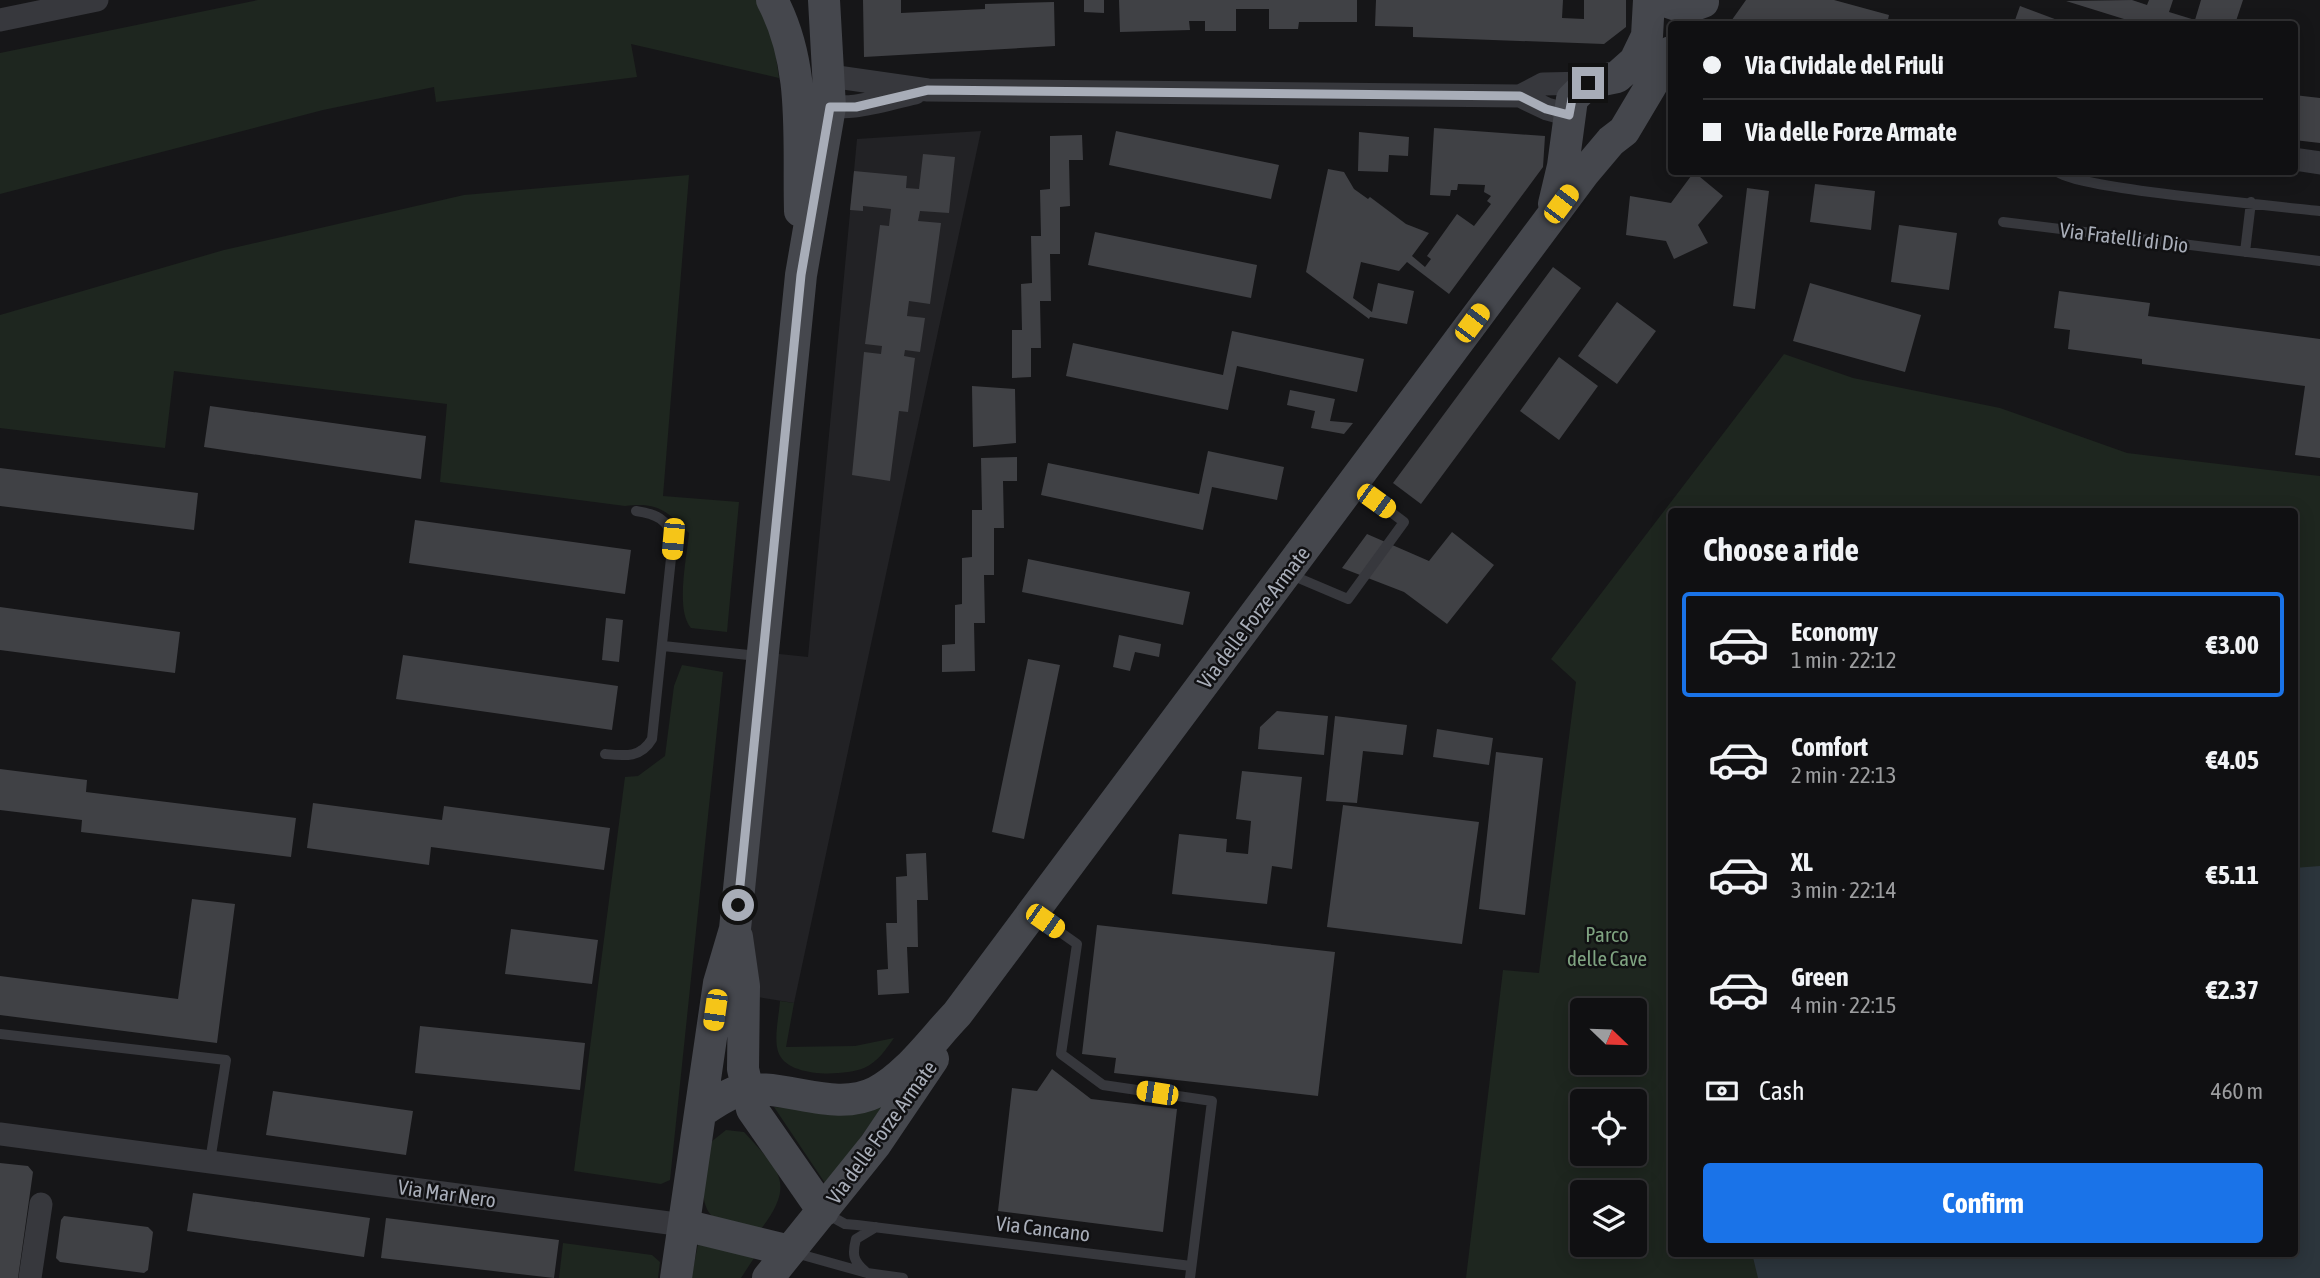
<!DOCTYPE html>
<meta charset="utf-8">
<style>
body{margin:0;font-family:"Asap Condensed",sans-serif;background:#19191b;color:#f1f3f6;height:100vh;display:flex;flex-direction:column;font-size:26px;white-space:nowrap}
*{box-sizing:border-box;margin:0}
p{font-size:23px;color:#9c9d9f}
.icon{flex:none;width:38px;height:38px;fill:none;stroke:currentColor;stroke-width:2;stroke-linecap:round;stroke-linejoin:round}
.map{position:relative;flex:1;overflow:hidden}
.sheet{position:absolute;left:1668px;top:508px;width:630px;height:749px;display:flex;flex-direction:column;background:#101012;border-radius:7px;box-shadow:0 4px 18px #0003,0 0 0 2px #303032}
.sheet>*{flex:none}
.hud{position:absolute;left:1668px;top:21px;width:630px;height:154px;border-radius:7px;box-shadow:0 4px 18px #0003,0 0 0 2px #303032;display:grid;align-content:center;height:154px;padding:0 35px;background:#101012}
.needle{width:46px;rotate:113deg}
.tools{position:absolute;left:1570px;top:998px;display:grid;gap:14px}
.tools a{display:grid;place-items:center;width:77px;height:77px;border-radius:7px;background:#101012;box-shadow:0 4px 18px #0003,0 0 0 2px #303032;font-size:35px}
.end{position:absolute;width:32px;height:32px;margin:-16px;border:9px solid #a8adb8;background:#111;box-shadow:0 0 0 4px #111}
.from{border-radius:50%}
.car{position:absolute;width:21px;height:42px;margin:-21px -10px;border-radius:9px;box-shadow:0 0 5px 2px #0007;background:linear-gradient(#f5c518 24%,#345 0 40%,#f5c518 0 76%,#345 0 86%,#f5c518 0)}
.hud b{display:flex;align-items:center;gap:24px;height:66px;font-size:26px}
.hud b+b{border-top:2px solid #303032}
.hud i{width:18px;height:18px;background:#f1f3f6}
ul{padding:0;list-style:none}
li{display:flex;align-items:center;gap:21px;height:105px;margin:0 14px 10px;padding:0 21px;border:4px solid transparent;border-radius:7px}
li div{flex:1}
li b{display:block;font-size:26px}
li em{font-style:normal;font-weight:700}
li.selected{border-color:#1a73e8}
li>.icon{width:63px;height:63px;stroke-width:1.5}
h2{padding:0 35px;font-size:32px;line-height:84px}
.pay{display:flex;align-items:center;gap:18px;height:77px;padding:0 35px;font-size:26px}
.pay p{margin-inline-start:auto}
.primary-button{display:flex;gap:14px;margin-top:auto;padding:14px 35px}
.primary-button a{flex:1;height:80px;border-radius:7px;background:#1a73e8;color:#fff;font-size:28px;font-weight:700;line-height:80px;text-align:center}
.map>svg:first-child{display:block}
.built{fill:#222225}
.green{fill:#1e261f;fill-rule:evenodd}
.water{fill:#2c353c}
.building{fill:#404145}
.lines{fill:none;stroke-linecap:round;stroke-linejoin:round}
.lane{stroke:#37383d;stroke-width:10}
.street{stroke:#37383d;stroke-width:23}
.secondary{stroke:#45474d;stroke-width:32}
.route{stroke:#a8adb8;stroke-width:9}
.labels{text-anchor:middle;dominant-baseline:central;stroke-width:5;stroke-linejoin:round;paint-order:stroke}
.street-label{font-size:21px;fill:#a8adb8;stroke:#111113}
.park-label{font-size:21px;fill:#7fa381;stroke:#111113}
</style>
<div class="map">
<svg width="2320" height="1278" viewBox="0 0 2320 1278">
<rect width="100%" height="100%" fill="#161618"/>
<path class="built" d="M 981,131 L 794,1003 L 745,995 L 770,653 L 808,657 L 857,139 Z"/>
<path class="green" d="M 258,0 L 759,0 L 771,21 L 779,78 L 631,44 L 637,77 L 436,102 L 434,87 L 323,110 L 0,194 L 0,53 Z
M 689,175 L 663,496 L 739,502 L 727,632 L 691,628 C 675,610 687,557 689,533 C 666,510 657,502 625,506 L 440,482 L 447,404 L 174,371 L 165,448 L 0,428 L 0,315 L 224,250 L 464,195 Z
M 1784,354 L 1853,378 L 2000,408 L 2127,453 L 2320,476 L 2320,1278 L 1466,1278 L 1503,970 L 1539,973 L 1576,682 L 1551,659 ZM 1671,511 L 2294,511 L 2294,1253 L 1671,1253 ZM 1582,1010 L 1634,1010 L 1634,1062 L 1582,1062 ZM 1582,1101 L 1634,1101 L 1634,1153 L 1582,1153 ZM 1582,1192 L 1634,1192 L 1634,1244 L 1582,1244 Z
M 682,665 L 723,672 L 670,1180 L 661,1184 L 574,1171 L 625,777 L 638,776 L 665,756 L 674,686 Z
M 780,1001 L 794,1003 L 786,1047 L 855,1046 L 894,1038 C 886,1049 878,1062 864,1068 C 843,1076 790,1078 779,1054 C 773,1041 779,1016 780,1001 Z
M 884,1104 L 827,1186 L 774,1107 L 830,1110 Z
M 726,1130 L 744,1132 C 778,1170 797,1182 761,1229 C 749,1227 734,1227 722,1222 C 691,1211 707,1166 711,1142 Z
M 699,1240 L 754,1258 L 741,1278 L 691,1278 Z
M 563,1243 L 652,1255 L 660,1262 L 658,1278 L 559,1278 Z"/>
<path class="water" d="M 2320,866 L 2320,1278 L 1758,1278 L 1752,1253 L 2294,1253 L 2294,868 Z"/>
<path class="building" d="M 863,0 L 901,0 L 901,13 L 985,9 L 985,4 L 1054,2 L 1055,46 L 864,57 Z
M 1084,0 L 1104,0 L 1104,13 L 1084,12 Z
M 1119,0 L 1357,0 L 1357,22 L 1299,22 L 1298,29 L 1269,29 L 1269,9 L 1236,9 L 1236,31 L 1205,31 L 1205,21 L 1189,21 L 1190,30 L 1120,32 Z
M 1376,0 L 1563,0 L 1562,18 L 1584,19 L 1584,0 L 1626,0 L 1626,27 L 1604,44 L 1413,37 L 1413,27 L 1375,26 Z
M 1746,0 L 1834,0 L 1889,15 L 1887,24 L 1729,24 Z
M 2132,0 L 2147,5 L 2149,0 L 2173,0 L 2169,12 L 2195,20 L 2201,0 L 2243,0 L 2235,24 L 2140,24 L 2066,1 Z
M 2020,6 L 2068,24 L 2014,23 Z
M 2294,95 L 2320,98 L 2320,143 L 2294,140 Z
M 1434,128 L 1545,136 L 1543,167 L 1449,294 L 1407,262 L 1399,271 L 1361,262 L 1353,298 L 1372,312 L 1378,283 L 1414,291 L 1407,324 L 1370,317 L 1369,319 L 1306,272 L 1328,169 L 1344,172 L 1354,189 L 1368,199 L 1370,197 L 1406,224 L 1429,233 L 1412,256 L 1425,267 L 1431,259 L 1427,256 L 1457,214 L 1474,226 L 1491,204 L 1487,201 L 1491,196 L 1484,192 L 1485,185 L 1458,184 L 1457,190 L 1451,190 L 1450,196 L 1430,195 Z
M 1116,131 L 1279,165 L 1271,199 L 1109,165 Z
M 1359,132 L 1409,137 L 1408,156 L 1389,155 L 1388,172 L 1358,171 Z
M 1082,135 L 1083,160 L 1069,160 L 1070,206 L 1060,207 L 1060,254 L 1050,254 L 1051,301 L 1040,301 L 1041,348 L 1031,348 L 1031,377 L 1012,378 L 1012,330 L 1022,330 L 1021,284 L 1032,283 L 1031,236 L 1041,236 L 1040,190 L 1050,189 L 1050,136 Z
M 923,154 L 955,157 L 949,213 L 920,211 L 918,221 L 941,223 L 930,304 L 909,301 L 907,316 L 925,318 L 920,352 L 905,350 L 904,356 L 915,358 L 908,412 L 899,411 L 890,481 L 852,475 L 864,352 L 881,354 L 882,346 L 865,344 L 880,225 L 889,226 L 891,209 L 863,206 L 863,211 L 850,210 L 854,171 L 907,176 L 906,188 L 919,189 Z
M 1694,172 L 1723,196 L 1698,225 L 1708,243 L 1674,259 L 1666,241 L 1626,235 L 1630,196 L 1671,203 Z
M 1815,184 L 1875,191 L 1871,230 L 1810,222 Z
M 1747,188 L 1769,191 L 1755,309 L 1733,306 Z
M 1899,225 L 1957,233 L 1949,290 L 1891,282 Z
M 1095,232 L 1257,265 L 1251,298 L 1088,265 Z
M 1553,267 L 1581,288 L 1421,504 L 1393,483 Z
M 1810,283 L 1921,315 L 1905,372 L 1793,341 Z
M 2059,291 L 2150,303 L 2148,316 L 2320,339 L 2320,458 L 2295,455 L 2305,386 L 2142,364 L 2142,359 L 2068,349 L 2070,330 L 2054,328 Z
M 1617,302 L 1656,331 L 1617,384 L 1578,356 Z
M 1232,331 L 1364,359 L 1357,392 L 1237,366 L 1228,410 L 1066,376 L 1073,343 L 1223,375 Z
M 1559,357 L 1598,386 L 1559,440 L 1520,411 Z
M 972,386 L 1015,389 L 1016,443 L 973,447 Z
M 1290,390 L 1335,399 L 1330,421 L 1353,423 L 1344,434 L 1311,428 L 1315,411 L 1287,405 Z
M 210,406 L 426,436 L 421,479 L 204,447 Z
M 1208,451 L 1284,467 L 1277,500 L 1212,487 L 1203,530 L 1041,495 L 1048,463 L 1199,494 Z
M 1017,457 L 1017,481 L 1003,481 L 1004,528 L 994,528 L 994,575 L 984,575 L 985,623 L 974,623 L 975,671 L 942,672 L 942,645 L 955,644 L 955,605 L 962,604 L 962,558 L 972,557 L 972,510 L 982,510 L 981,458 Z
M 0,468 L 198,493 L 194,530 L 0,506 Z
M 415,520 L 631,550 L 625,594 L 409,563 Z
M 1452,532 L 1494,565 L 1447,624 L 1404,592 L 1342,568 L 1367,534 L 1429,561 Z
M 1028,559 L 1190,592 L 1183,625 L 1022,592 Z
M 0,607 L 180,632 L 175,673 L 0,650 Z
M 606,618 L 623,620 L 619,662 L 602,660 Z
M 1119,635 L 1161,644 L 1159,657 L 1135,652 L 1130,671 L 1113,667 Z
M 403,655 L 618,686 L 612,730 L 396,699 Z
M 1028,659 L 1060,665 L 1024,839 L 992,832 Z
M 1277,711 L 1328,716 L 1324,755 L 1258,749 L 1260,727 Z
M 1335,716 L 1407,725 L 1403,755 L 1363,751 L 1357,803 L 1326,801 Z
M 1437,729 L 1493,738 L 1489,765 L 1433,757 Z
M 1496,752 L 1543,758 L 1525,915 L 1479,909 Z
M 0,769 L 87,780 L 86,792 L 296,818 L 291,857 L 81,832 L 82,820 L 0,810 Z
M 1242,771 L 1302,777 L 1292,869 L 1272,866 L 1267,904 L 1172,894 L 1179,834 L 1227,839 L 1226,852 L 1248,854 L 1251,821 L 1236,819 Z
M 313,803 L 442,820 L 444,806 L 610,828 L 604,870 L 431,847 L 429,865 L 307,848 Z
M 1343,805 L 1479,822 L 1462,944 L 1327,927 Z
M 926,853 L 928,900 L 917,900 L 918,947 L 907,947 L 909,993 L 878,995 L 877,970 L 888,969 L 886,923 L 897,923 L 896,877 L 907,876 L 906,854 Z
M 192,899 L 235,904 L 217,1043 L 0,1015 L 0,976 L 178,999 Z
M 1097,925 L 1335,952 L 1318,1096 L 1114,1073 L 1116,1058 L 1082,1054 Z
M 511,929 L 598,940 L 592,984 L 505,974 Z
M 420,1026 L 585,1043 L 580,1090 L 415,1073 Z
M 1052,1069 L 1091,1099 L 1177,1109 L 1163,1232 L 998,1211 L 1012,1088 L 1037,1091 Z
M 273,1091 L 413,1111 L 406,1155 L 266,1135 Z
M 0,1163 L 28,1166 L 33,1172 L 18,1278 L 0,1278 Z
M 193,1193 L 370,1218 L 364,1257 L 187,1231 Z
M 64,1216 L 148,1227 L 153,1232 L 148,1270 L 144,1273 L 60,1262 L 56,1258 L 61,1220 Z
M 386,1218 L 559,1240 L 554,1278 L 381,1258 Z"/>
<g class="lines">
<path class="lane" d="M 2058,172 C 2079,189 2278,206 2320,211
M 2003,222 L 2320,261
M 2245,252 L 2251,202
M 1289,574 L 1348,599 L 1404,522 L 1355,485
M 663,646 L 758,656
M 605,754 C 625,756 641,758 652,739 L 673,539 C 668,519 656,514 636,511
M 1036,915 L 1077,944 L 1061,1054 L 1103,1085 L 1212,1101 L 1190,1278
M 0,1034 L 226,1060 L 210,1161
M 825,1213 L 845,1224 L 857,1225 L 1191,1266
M 792,1252 L 867,1273 L 903,1278
M 865,1271 C 853,1261 852,1254 856,1239 L 876,1227"/>
<path class="street" d="M 0,20 L 97,0
M 830,76 L 928,90 L 1520,96 L 1543,84 L 1588,83
M 1520,96 L 1547,109 L 1569,115
M 815,102 C 848,114 882,100 915,93
M 2294,159 L 2320,163
M 0,1134 L 684,1225
M 30,1278 L 41,1204"/>
<path class="secondary" d="M 772,0 C 807,66 798,139 800,211
M 1662,0 L 1686,8 L 1703,2
M 1554,204 L 1563,166 L 1572,99 L 1588,83 L 1617,77 L 1635,61 L 1647,36 L 1649,0
M 737,937 L 744,986 L 743,1069 L 752,1109 L 823,1211
M 701,1112 C 711,1105 721,1098 733,1093 C 778,1078 831,1115 876,1092 C 908,1075 932,1040 957,1014 L 1584,173 L 1611,141 L 1624,131 L 1671,52
M 684,1225 L 790,1251
M 676,1278 L 719,983 L 735,929 L 801,275 L 830,107 L 824,0
M 768,1278 L 875,1145 L 933,1059"/>
</g>
<g class="lines">
<path class="route" d="M 738,905 L 801,275 L 830,107 L 856,107 L 928,90 L 1520,96 L 1546,109 L 1569,115 L 1572,99 L 1588,83"/>
</g>
<g class="labels">
<g class="street-label">
<text transform="translate(2124 237) rotate(7)">Via Fratelli di Dio</text>
<text transform="translate(1253 617) rotate(-53)">Via delle Forze Armate</text>
<text transform="translate(881 1132) rotate(-54)">Via delle Forze Armate</text>
<text transform="translate(447 1193) rotate(8)">Via Mar Nero</text>
<text transform="translate(1043 1228) rotate(7)">Via Cancano</text>
</g>
<g class="park-label">
<text x="1607" y="934">Parco<tspan x="1607" dy="24">delle Cave</tspan></text>
</g>
</g>
</svg>
<div class="tools">
<a><svg class="needle" viewBox="-14 -14 28 28"><path d="M0-13l5 13h-10z" fill="#e53935"/><path d="M0 13l5-13h-10z" fill="#9c9d9f"/></svg></a>
<a><svg class="icon" aria-label="locate" viewBox="0 0 24 24"><circle cx="12" cy="12" r="6"/><path d="M12 2v4M12 18v4M2 12h4M18 12h4"/></svg></a>
<a><svg class="icon" aria-label="layers" viewBox="0 0 24 24"><path d="M12 4l9 5-9 5-9-5zM3 14l9 5 9-5"/></svg></a>
</div>
<i class="end from" style="left:738px;top:905px"></i>
<i class="end" style="left:1588px;top:83px"></i>
<i class="car" style="left:1561px;top:204px;rotate:37deg"></i>
<i class="car" style="left:1472px;top:323px;rotate:37deg"></i>
<i class="car" style="left:1376px;top:501px;rotate:126deg"></i>
<i class="car" style="left:673px;top:539px;rotate:185deg"></i>
<i class="car" style="left:1045px;top:921px;rotate:125deg"></i>
<i class="car" style="left:715px;top:1010px;rotate:188deg"></i>
<i class="car" style="left:1157px;top:1093px;rotate:279deg"></i>
<div class="hud">
<b><i class="from"></i>Via Cividale del Friuli</b>
<b><i></i>Via delle Forze Armate</b>
</div>
<section class="sheet">
<h2>Choose a ride</h2>
<ul>
<li class="selected"><svg class="icon" aria-label="car" viewBox="0 0 24 24"><path d="M5 17H2v-5l4-1 3-4h7l3 4 3 1v5h-3M9 17h6M6 11h13"/><circle cx="7" cy="17" r="2"/><circle cx="17" cy="17" r="2"/></svg><div><b>Economy</b><p>1 min · 22:12</p></div><em>€3.00</em></li>
<li><svg class="icon" aria-label="car" viewBox="0 0 24 24"><path d="M5 17H2v-5l4-1 3-4h7l3 4 3 1v5h-3M9 17h6M6 11h13"/><circle cx="7" cy="17" r="2"/><circle cx="17" cy="17" r="2"/></svg><div><b>Comfort</b><p>2 min · 22:13</p></div><em>€4.05</em></li>
<li><svg class="icon" aria-label="car" viewBox="0 0 24 24"><path d="M5 17H2v-5l4-1 3-4h7l3 4 3 1v5h-3M9 17h6M6 11h13"/><circle cx="7" cy="17" r="2"/><circle cx="17" cy="17" r="2"/></svg><div><b>XL</b><p>3 min · 22:14</p></div><em>€5.11</em></li>
<li><svg class="icon" aria-label="car" viewBox="0 0 24 24"><path d="M5 17H2v-5l4-1 3-4h7l3 4 3 1v5h-3M9 17h6M6 11h13"/><circle cx="7" cy="17" r="2"/><circle cx="17" cy="17" r="2"/></svg><div><b>Green</b><p>4 min · 22:15</p></div><em>€2.37</em></li>
</ul>
<div class="pay"><svg class="icon" aria-label="cash" viewBox="0 0 24 24"><path d="M3 7h18v10H3z"/><circle cx="12" cy="12" r="2"/></svg>Cash<p>460 m</p></div>
<div class="primary-button"><a>Confirm</a></div>
</section>
</div>
